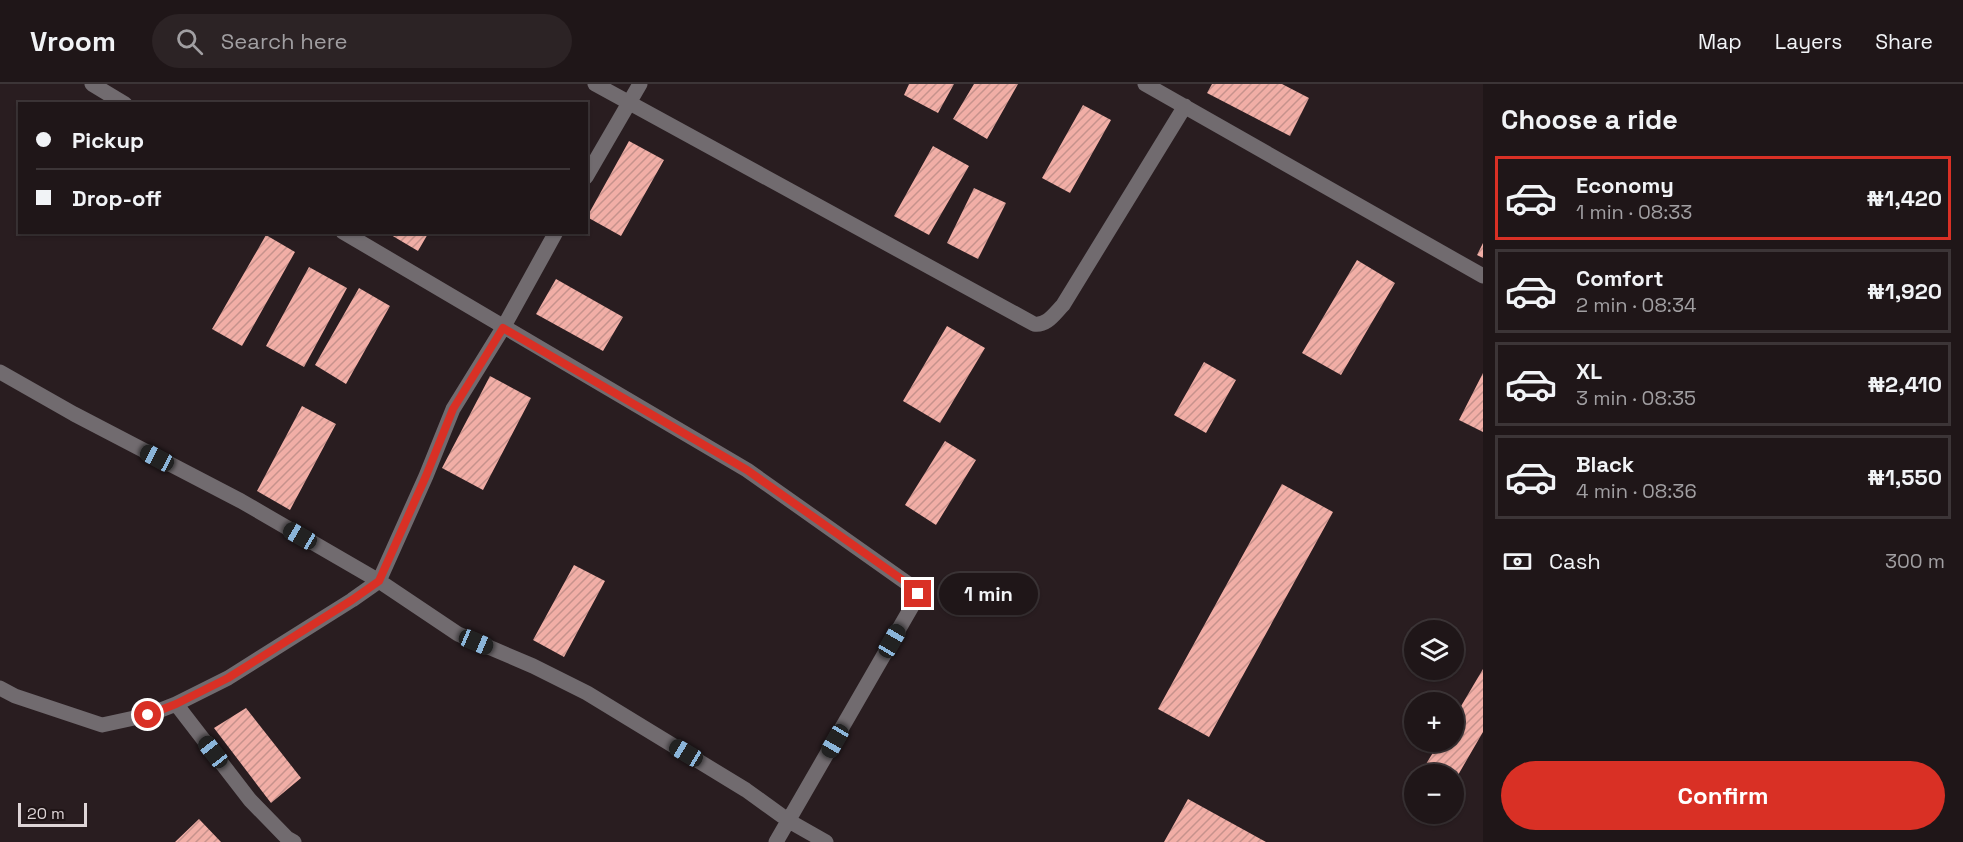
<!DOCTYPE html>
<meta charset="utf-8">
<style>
body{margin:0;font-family:"Space Grotesk",sans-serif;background:#2c2325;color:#f1f3f6;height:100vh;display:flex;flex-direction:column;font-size:22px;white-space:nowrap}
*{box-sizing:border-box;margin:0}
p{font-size:20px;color:#a19fa2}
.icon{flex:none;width:33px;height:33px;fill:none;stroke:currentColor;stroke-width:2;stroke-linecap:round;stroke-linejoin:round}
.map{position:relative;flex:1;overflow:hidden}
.sheet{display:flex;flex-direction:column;background:#1f1618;width:480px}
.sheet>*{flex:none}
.banner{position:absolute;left:18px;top:18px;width:570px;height:132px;border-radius:0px;box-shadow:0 2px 4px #0004,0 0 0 2px #3c3537;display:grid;align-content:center;height:132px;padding:0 18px;background:#1f1618}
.fabs{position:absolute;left:1404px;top:536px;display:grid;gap:12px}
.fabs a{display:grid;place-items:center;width:60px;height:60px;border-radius:50%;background:#1f1618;box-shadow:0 2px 4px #0004,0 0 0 2px #3c3537;font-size:30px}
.scale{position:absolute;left:18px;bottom:15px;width:69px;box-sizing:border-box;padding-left:6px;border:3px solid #ded5d7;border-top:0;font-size:16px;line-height:21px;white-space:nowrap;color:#ded5d7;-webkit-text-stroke:4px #1f1416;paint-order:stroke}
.end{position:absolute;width:27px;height:27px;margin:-14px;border:8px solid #d93025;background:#fff;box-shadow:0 0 0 3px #fff}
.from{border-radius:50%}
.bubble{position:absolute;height:42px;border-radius:21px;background:#1f1618;box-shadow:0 2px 4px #0004,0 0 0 2px #3c3537;font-size:20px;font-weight:700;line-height:42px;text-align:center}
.car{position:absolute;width:18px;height:36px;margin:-18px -9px;border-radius:8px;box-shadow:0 0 4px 2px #0007;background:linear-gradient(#222 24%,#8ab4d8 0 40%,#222 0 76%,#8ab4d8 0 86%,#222 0)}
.banner b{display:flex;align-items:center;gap:21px;height:57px;font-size:22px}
.banner b+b{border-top:2px solid #3c3537}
.banner i{width:15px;height:15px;background:#f1f3f6}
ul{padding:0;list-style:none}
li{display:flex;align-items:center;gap:18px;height:84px;margin:0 12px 9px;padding:0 6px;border:3px solid #3c3537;border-radius:0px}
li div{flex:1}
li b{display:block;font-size:22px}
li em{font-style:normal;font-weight:700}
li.on{border-color:#d93025}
li>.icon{width:54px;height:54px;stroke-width:1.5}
h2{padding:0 18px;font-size:27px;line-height:72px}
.pay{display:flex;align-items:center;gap:15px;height:66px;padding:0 18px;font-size:22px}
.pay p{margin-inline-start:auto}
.cta{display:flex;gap:12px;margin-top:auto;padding:12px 18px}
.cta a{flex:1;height:69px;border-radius:36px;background:#d93025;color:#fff;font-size:24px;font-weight:700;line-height:69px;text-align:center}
header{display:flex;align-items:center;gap:36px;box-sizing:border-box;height:84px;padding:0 30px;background:#1f1618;border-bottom:2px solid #3c3537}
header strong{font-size:28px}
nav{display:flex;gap:33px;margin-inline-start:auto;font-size:21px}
.search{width:420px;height:54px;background:#2c2325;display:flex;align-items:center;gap:15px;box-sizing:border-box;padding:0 21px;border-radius:33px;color:#a19fa2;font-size:22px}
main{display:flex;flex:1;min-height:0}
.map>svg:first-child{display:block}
.building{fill:url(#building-hatch)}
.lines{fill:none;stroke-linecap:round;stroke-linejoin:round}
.minor{stroke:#716b6f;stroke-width:15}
.route{stroke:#d93025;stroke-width:8}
</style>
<header>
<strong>Vroom</strong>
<div class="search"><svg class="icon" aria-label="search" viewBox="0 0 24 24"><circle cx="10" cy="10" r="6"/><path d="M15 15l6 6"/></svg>Search here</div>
<nav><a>Map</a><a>Layers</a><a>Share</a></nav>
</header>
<main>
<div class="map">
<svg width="1483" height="758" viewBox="0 0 1483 758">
<defs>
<pattern id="building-hatch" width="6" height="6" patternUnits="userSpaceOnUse" patternTransform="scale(1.5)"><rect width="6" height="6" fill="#f1aea6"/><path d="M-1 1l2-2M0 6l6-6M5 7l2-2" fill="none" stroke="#c6928c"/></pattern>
</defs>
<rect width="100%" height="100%" fill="#291d20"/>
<path class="building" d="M 909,0 L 954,0 L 938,29 L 904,11 Z
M 974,0 L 1018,0 L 987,55 L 953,35 Z
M 1212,0 L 1282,0 L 1309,14 L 1290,52 L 1207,9 Z
M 1083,21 L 1111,36 L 1070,109 L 1042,94 Z
M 629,57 L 664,76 L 621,152 L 587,133 Z
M 933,62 L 969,82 L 929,151 L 894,132 Z
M 974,104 L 1006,119 L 978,175 L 947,159 Z
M 386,148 L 429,148 L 418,167 Z
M 266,151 L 295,168 L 242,262 L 212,245 Z
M 1483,159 L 1483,174 L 1477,171 Z
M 1357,176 L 1395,199 L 1341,291 L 1302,269 Z
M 309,183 L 347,204 L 304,283 L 266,262 Z
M 556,195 L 623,233 L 603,267 L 536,230 Z
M 359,204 L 390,222 L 346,300 L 315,281 Z
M 947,242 L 985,264 L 940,339 L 903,317 Z
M 1204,278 L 1236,296 L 1206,349 L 1174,331 Z
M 1483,289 L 1483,348 L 1459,336 Z
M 490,292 L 531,314 L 483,406 L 442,384 Z
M 302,322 L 336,340 L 290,426 L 257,407 Z
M 945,357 L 976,376 L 936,441 L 905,421 Z
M 1282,400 L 1333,428 L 1209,653 L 1158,625 Z
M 574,481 L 605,497 L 564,573 L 533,556 Z
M 1483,585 L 1483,648 L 1454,698 L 1454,690 L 1420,690 L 1440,657 L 1454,657 L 1454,634 Z
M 246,624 L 301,694 L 271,719 L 214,644 Z
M 1414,699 L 1414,714 L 1408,710 Z
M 1188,715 L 1266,758 L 1164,758 Z
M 199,735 L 221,758 L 175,758 Z"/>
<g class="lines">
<path class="minor" d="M 92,0 L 125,20
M 595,0 L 1034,240 C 1047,242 1054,230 1063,221 L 1185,22
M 1145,0 L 1483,192
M 586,93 L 640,0
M 343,148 L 747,386 L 914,504 L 918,510 L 915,517 L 776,758
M 0,288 L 74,330 L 241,417 L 379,497 L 458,550 L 533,582 L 587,609 L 746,706 L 789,737 L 826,758
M 0,604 L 15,612 L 102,641 L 148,631 L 176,620 L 228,594 L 352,516 L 379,497 L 426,392 L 453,325 L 503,244 L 556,148
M 176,620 L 250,716 L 287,754 L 294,758"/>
</g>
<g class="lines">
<path class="route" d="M 148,631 L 176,620 L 228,594 L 352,516 L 379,497 L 426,392 L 453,325 L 503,244 L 747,386 L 914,504 L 918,510"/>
</g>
</svg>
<div class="fabs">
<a><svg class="icon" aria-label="layers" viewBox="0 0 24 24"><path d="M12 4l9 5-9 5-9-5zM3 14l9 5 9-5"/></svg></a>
<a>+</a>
<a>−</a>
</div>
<div class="scale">20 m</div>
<i class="end from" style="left:148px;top:631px"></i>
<i class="end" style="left:918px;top:510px"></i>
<div class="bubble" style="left:939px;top:489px;width:99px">1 min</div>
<i class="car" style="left:157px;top:374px;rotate:298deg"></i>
<i class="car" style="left:300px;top:452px;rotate:300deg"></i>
<i class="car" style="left:892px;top:557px;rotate:30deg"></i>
<i class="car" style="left:476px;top:558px;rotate:113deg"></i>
<i class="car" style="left:835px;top:657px;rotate:210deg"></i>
<i class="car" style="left:213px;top:668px;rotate:322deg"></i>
<i class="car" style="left:686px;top:669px;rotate:301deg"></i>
<div class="banner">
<b><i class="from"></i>Pickup</b>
<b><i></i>Drop-off</b>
</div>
</div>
<section class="sheet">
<h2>Choose a ride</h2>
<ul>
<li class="on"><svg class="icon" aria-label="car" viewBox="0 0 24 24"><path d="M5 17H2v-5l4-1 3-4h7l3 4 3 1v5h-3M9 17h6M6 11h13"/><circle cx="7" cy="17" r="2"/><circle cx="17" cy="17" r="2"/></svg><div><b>Economy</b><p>1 min · 08:33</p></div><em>₦1,420</em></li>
<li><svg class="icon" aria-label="car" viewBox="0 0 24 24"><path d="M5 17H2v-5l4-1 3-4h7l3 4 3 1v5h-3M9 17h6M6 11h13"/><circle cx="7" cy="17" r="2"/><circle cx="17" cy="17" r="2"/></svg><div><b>Comfort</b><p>2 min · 08:34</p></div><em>₦1,920</em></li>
<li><svg class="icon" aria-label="car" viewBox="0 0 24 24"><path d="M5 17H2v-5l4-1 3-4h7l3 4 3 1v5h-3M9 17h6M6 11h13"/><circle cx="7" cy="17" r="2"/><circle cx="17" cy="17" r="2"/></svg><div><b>XL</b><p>3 min · 08:35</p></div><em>₦2,410</em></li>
<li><svg class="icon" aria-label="car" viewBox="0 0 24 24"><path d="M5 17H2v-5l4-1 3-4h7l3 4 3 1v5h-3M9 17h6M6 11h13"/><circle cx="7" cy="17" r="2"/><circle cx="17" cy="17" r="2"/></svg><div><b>Black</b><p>4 min · 08:36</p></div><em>₦1,550</em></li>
</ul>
<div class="pay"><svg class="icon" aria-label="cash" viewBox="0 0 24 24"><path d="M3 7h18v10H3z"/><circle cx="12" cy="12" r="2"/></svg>Cash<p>300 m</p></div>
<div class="cta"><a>Confirm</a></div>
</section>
</main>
